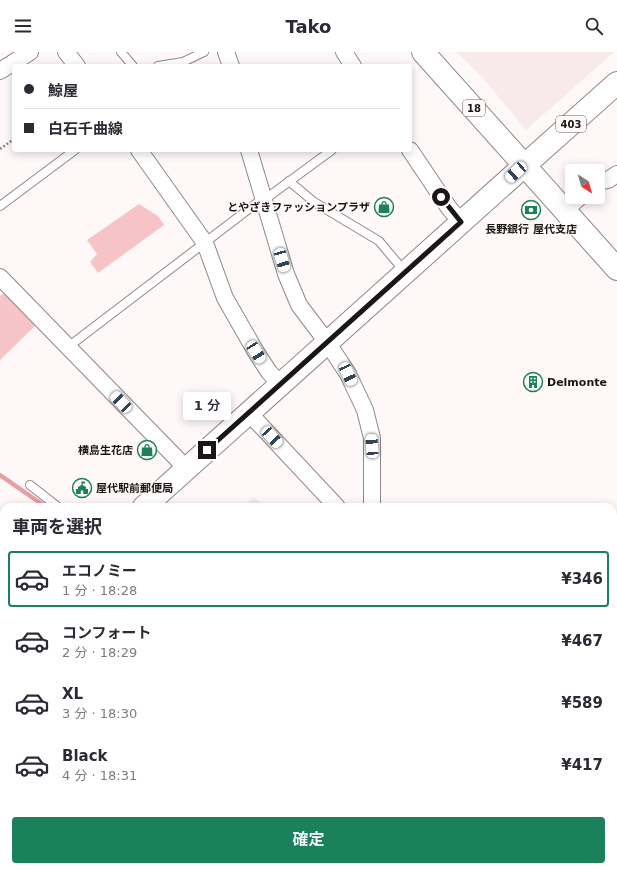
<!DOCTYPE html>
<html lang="ja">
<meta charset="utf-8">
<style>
body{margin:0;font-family:"DejaVu Sans","Noto Sans JP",sans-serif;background:#f2f2f3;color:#2b2b33;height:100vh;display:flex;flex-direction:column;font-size:15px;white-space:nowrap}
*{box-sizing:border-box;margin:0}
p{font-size:13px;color:#7c7c81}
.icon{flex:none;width:22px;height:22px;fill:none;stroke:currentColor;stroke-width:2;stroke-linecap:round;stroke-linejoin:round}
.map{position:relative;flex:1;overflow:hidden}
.drawer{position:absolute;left:0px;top:451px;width:617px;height:368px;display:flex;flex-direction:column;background:#fff;border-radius:12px 12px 0 0;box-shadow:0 2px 10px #0003}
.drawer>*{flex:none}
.guide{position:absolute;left:12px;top:12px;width:400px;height:88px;border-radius:4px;box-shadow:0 2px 10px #0003;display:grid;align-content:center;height:88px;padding:0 12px;background:#fff}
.needle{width:26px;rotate:143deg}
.controls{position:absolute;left:565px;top:112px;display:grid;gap:8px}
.controls a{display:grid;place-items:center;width:40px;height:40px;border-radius:4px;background:#fff;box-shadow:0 2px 10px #0003;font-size:20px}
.end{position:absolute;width:18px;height:18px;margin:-9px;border:5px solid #1a1616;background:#fff;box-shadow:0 0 0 2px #fff}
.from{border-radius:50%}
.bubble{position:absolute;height:28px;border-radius:4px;background:#fff;box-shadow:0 2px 10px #0003;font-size:13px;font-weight:600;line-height:28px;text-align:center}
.car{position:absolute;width:12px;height:24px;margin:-12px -6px;border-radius:5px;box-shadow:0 0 3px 1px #0007;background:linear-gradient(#fff 24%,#345 0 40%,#fff 0 76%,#345 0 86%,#fff 0)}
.guide b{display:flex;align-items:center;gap:14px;height:38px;font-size:15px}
.guide b+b{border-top:1px solid #e1e1e2}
.guide i{width:10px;height:10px;background:#2b2b33}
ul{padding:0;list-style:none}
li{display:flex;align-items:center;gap:12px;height:56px;margin:0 8px 6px;padding:0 4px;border:2px solid transparent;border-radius:4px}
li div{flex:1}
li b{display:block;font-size:15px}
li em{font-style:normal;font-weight:600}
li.active{border-color:#1a815c}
li>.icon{width:36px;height:36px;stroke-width:1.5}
h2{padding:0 12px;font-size:18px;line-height:48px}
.button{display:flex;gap:8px;margin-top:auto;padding:8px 12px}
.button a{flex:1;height:46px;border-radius:4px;background:#1a815c;color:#fff;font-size:16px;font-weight:600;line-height:46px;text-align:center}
header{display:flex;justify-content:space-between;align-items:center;height:52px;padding:0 12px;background:#fff;font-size:18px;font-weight:600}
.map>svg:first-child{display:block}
.built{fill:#f8eaeb}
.green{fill:#f6c4c7}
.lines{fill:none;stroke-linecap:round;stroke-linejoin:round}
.stream{stroke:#e99ea5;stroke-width:4.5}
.service-casing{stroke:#938687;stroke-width:10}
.minor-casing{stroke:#938687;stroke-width:18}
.tertiary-casing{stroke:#938687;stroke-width:22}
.secondary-casing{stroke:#938687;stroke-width:24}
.trunk-casing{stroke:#938687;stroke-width:24}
.path{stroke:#8f8a8a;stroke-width:2.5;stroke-dasharray:2 2;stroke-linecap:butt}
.service{stroke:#fff;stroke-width:8}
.minor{stroke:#fff;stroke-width:16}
.tertiary{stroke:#fff;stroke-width:20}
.secondary{stroke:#fff;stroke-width:22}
.trunk{stroke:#fff;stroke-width:22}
.route{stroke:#1a1616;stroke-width:5}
.labels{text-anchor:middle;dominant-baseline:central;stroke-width:3;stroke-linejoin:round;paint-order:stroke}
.shield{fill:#fef8f8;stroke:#5e5a5a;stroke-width:1}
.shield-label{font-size:10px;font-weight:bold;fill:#1a1616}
.poi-label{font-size:11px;font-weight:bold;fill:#1a1616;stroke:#fef8f8;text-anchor:end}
</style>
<header><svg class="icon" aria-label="menu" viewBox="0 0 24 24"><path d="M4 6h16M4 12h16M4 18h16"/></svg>Tako<svg class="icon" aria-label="search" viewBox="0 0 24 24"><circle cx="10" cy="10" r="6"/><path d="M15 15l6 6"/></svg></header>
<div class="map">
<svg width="617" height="819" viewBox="0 0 617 819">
<rect width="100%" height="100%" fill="#fef8f8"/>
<path class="built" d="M 457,0 L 614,0 L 526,78 L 483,26 Z
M 254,445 L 266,455 L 243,455 Z"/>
<path class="green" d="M 139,152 L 158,164 L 164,173 L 98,221 L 90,210 L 97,202 L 87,188 Z
M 5,240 L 37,272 L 0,308 L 0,244 Z"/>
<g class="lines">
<path class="stream" d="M 0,423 L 46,455
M 406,815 L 408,819"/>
<g class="service-casing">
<path id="service" d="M 121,0 L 133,14
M 158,14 L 183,10 L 204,0
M 289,129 L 314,150 L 379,189 L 405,220
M 0,154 L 75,98
M 68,295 L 258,150 L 268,145 L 332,98
M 30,433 L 58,455"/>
</g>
<g class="minor-casing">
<path id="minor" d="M 66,0 L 77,14
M 226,0 L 231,14
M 344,0 L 353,14
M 0,19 L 30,0
M 139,98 L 205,191 L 225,246 L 256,300 L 269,320 L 280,332
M 249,98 L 286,222 L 299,253 L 327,290 L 348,322 L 365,358 L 372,386 L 372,455
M 410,98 L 449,156 L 461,170
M 598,130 L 608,128 L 617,122
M 565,158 L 580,145
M 0,225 L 187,417
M 249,361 L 337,455
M 614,516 L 617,514
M 613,626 L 617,632
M 608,815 L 610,819
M 7,819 L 11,815
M 168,819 L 172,815
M 286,819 L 291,815"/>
</g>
<g class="tertiary-casing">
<path id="tertiary" d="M 0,547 L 4,551"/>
</g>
<g class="secondary-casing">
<path id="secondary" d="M 144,455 L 525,113
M 0,588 L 4,584
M 252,815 L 256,819"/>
</g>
<g class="trunk-casing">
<path id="trunk" d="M 423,0 L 617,217
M 525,113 L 617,31"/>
</g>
<path class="path" d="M 0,97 L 14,87"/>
<use href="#service" class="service"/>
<use href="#minor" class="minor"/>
<use href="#tertiary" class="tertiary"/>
<use href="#secondary" class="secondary"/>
<use href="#trunk" class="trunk"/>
</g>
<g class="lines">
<path class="route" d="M 207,398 L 461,170 L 441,145"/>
</g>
<defs>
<g id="shop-ring" transform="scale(1)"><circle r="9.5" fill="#fef8f8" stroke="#1a815c" stroke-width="1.5"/><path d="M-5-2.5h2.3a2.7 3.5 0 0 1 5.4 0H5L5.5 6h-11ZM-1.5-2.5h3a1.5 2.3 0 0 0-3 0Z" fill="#1a815c"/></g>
<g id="bank-ring" transform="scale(1)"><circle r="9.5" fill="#fef8f8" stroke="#1a815c" stroke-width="1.5"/><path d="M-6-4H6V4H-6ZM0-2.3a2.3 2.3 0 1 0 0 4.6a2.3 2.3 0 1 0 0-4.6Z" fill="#1a815c"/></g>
<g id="building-ring" transform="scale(1)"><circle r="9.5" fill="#fef8f8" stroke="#1a815c" stroke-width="1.5"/><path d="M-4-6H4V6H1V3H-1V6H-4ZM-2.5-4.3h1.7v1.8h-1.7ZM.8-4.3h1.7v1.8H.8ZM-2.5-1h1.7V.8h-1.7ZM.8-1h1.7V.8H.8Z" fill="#1a815c"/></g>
<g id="civic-ring" transform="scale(1)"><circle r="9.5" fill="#fef8f8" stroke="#1a815c" stroke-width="1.5"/><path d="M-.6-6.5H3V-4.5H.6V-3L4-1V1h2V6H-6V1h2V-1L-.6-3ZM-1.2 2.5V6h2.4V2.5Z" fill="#1a815c"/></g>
</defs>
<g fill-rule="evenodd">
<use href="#shop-ring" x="384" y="155"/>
<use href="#bank-ring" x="531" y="158"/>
<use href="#building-ring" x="533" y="330"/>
<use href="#shop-ring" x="147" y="398"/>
<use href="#civic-ring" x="82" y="436"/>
</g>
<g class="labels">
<g class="shield">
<rect x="463" y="48" width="22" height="16" rx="3"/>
<rect x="556" y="64" width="30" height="16" rx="3"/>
</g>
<g class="shield-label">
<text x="474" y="56">18</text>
<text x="571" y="72">403</text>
</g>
<g class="poi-label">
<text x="370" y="155">とやざきファッションプラザ</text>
<text x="531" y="177" text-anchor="middle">長野銀行 屋代支店</text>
<text x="547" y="330" text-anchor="start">Delmonte</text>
<text x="133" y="398">横島生花店</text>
<text x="96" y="436" text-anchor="start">屋代駅前郵便局</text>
</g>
</g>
</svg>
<div class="controls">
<a><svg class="needle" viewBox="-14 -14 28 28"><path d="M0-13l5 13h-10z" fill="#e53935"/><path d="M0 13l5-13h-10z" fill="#7c7c81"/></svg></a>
</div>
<i class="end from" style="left:441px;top:145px"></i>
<i class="end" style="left:207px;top:398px"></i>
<div class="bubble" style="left:183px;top:340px;width:48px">1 分</div>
<i class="car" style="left:516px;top:120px;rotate:228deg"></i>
<i class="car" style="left:282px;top:208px;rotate:164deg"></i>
<i class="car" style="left:256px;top:300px;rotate:147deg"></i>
<i class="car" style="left:348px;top:322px;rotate:155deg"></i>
<i class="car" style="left:121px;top:350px;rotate:316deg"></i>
<i class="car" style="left:272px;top:385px;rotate:137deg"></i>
<i class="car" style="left:372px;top:394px;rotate:356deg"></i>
<div class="guide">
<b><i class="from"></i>鯨屋</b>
<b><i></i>白石千曲線</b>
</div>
<section class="drawer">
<h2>車両を選択</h2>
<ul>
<li class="active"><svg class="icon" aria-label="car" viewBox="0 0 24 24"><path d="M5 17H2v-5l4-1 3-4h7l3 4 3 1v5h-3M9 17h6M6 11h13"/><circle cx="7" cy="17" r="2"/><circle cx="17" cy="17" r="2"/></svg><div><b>エコノミー</b><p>1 分 · 18:28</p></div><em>¥346</em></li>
<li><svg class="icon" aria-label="car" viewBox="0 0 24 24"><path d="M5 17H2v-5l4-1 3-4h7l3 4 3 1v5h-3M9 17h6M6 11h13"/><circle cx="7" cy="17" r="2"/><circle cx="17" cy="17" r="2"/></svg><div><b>コンフォート</b><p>2 分 · 18:29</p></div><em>¥467</em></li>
<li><svg class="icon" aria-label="car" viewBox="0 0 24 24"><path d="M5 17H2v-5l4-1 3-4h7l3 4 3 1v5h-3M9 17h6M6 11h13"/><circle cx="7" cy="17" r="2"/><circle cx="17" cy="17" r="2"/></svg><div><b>XL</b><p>3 分 · 18:30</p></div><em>¥589</em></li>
<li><svg class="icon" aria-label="car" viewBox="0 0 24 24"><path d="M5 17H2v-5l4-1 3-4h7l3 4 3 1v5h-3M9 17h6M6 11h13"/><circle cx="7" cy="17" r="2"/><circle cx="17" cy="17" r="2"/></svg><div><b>Black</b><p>4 分 · 18:31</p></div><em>¥417</em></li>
</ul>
<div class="button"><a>確定</a></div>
</section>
</div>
